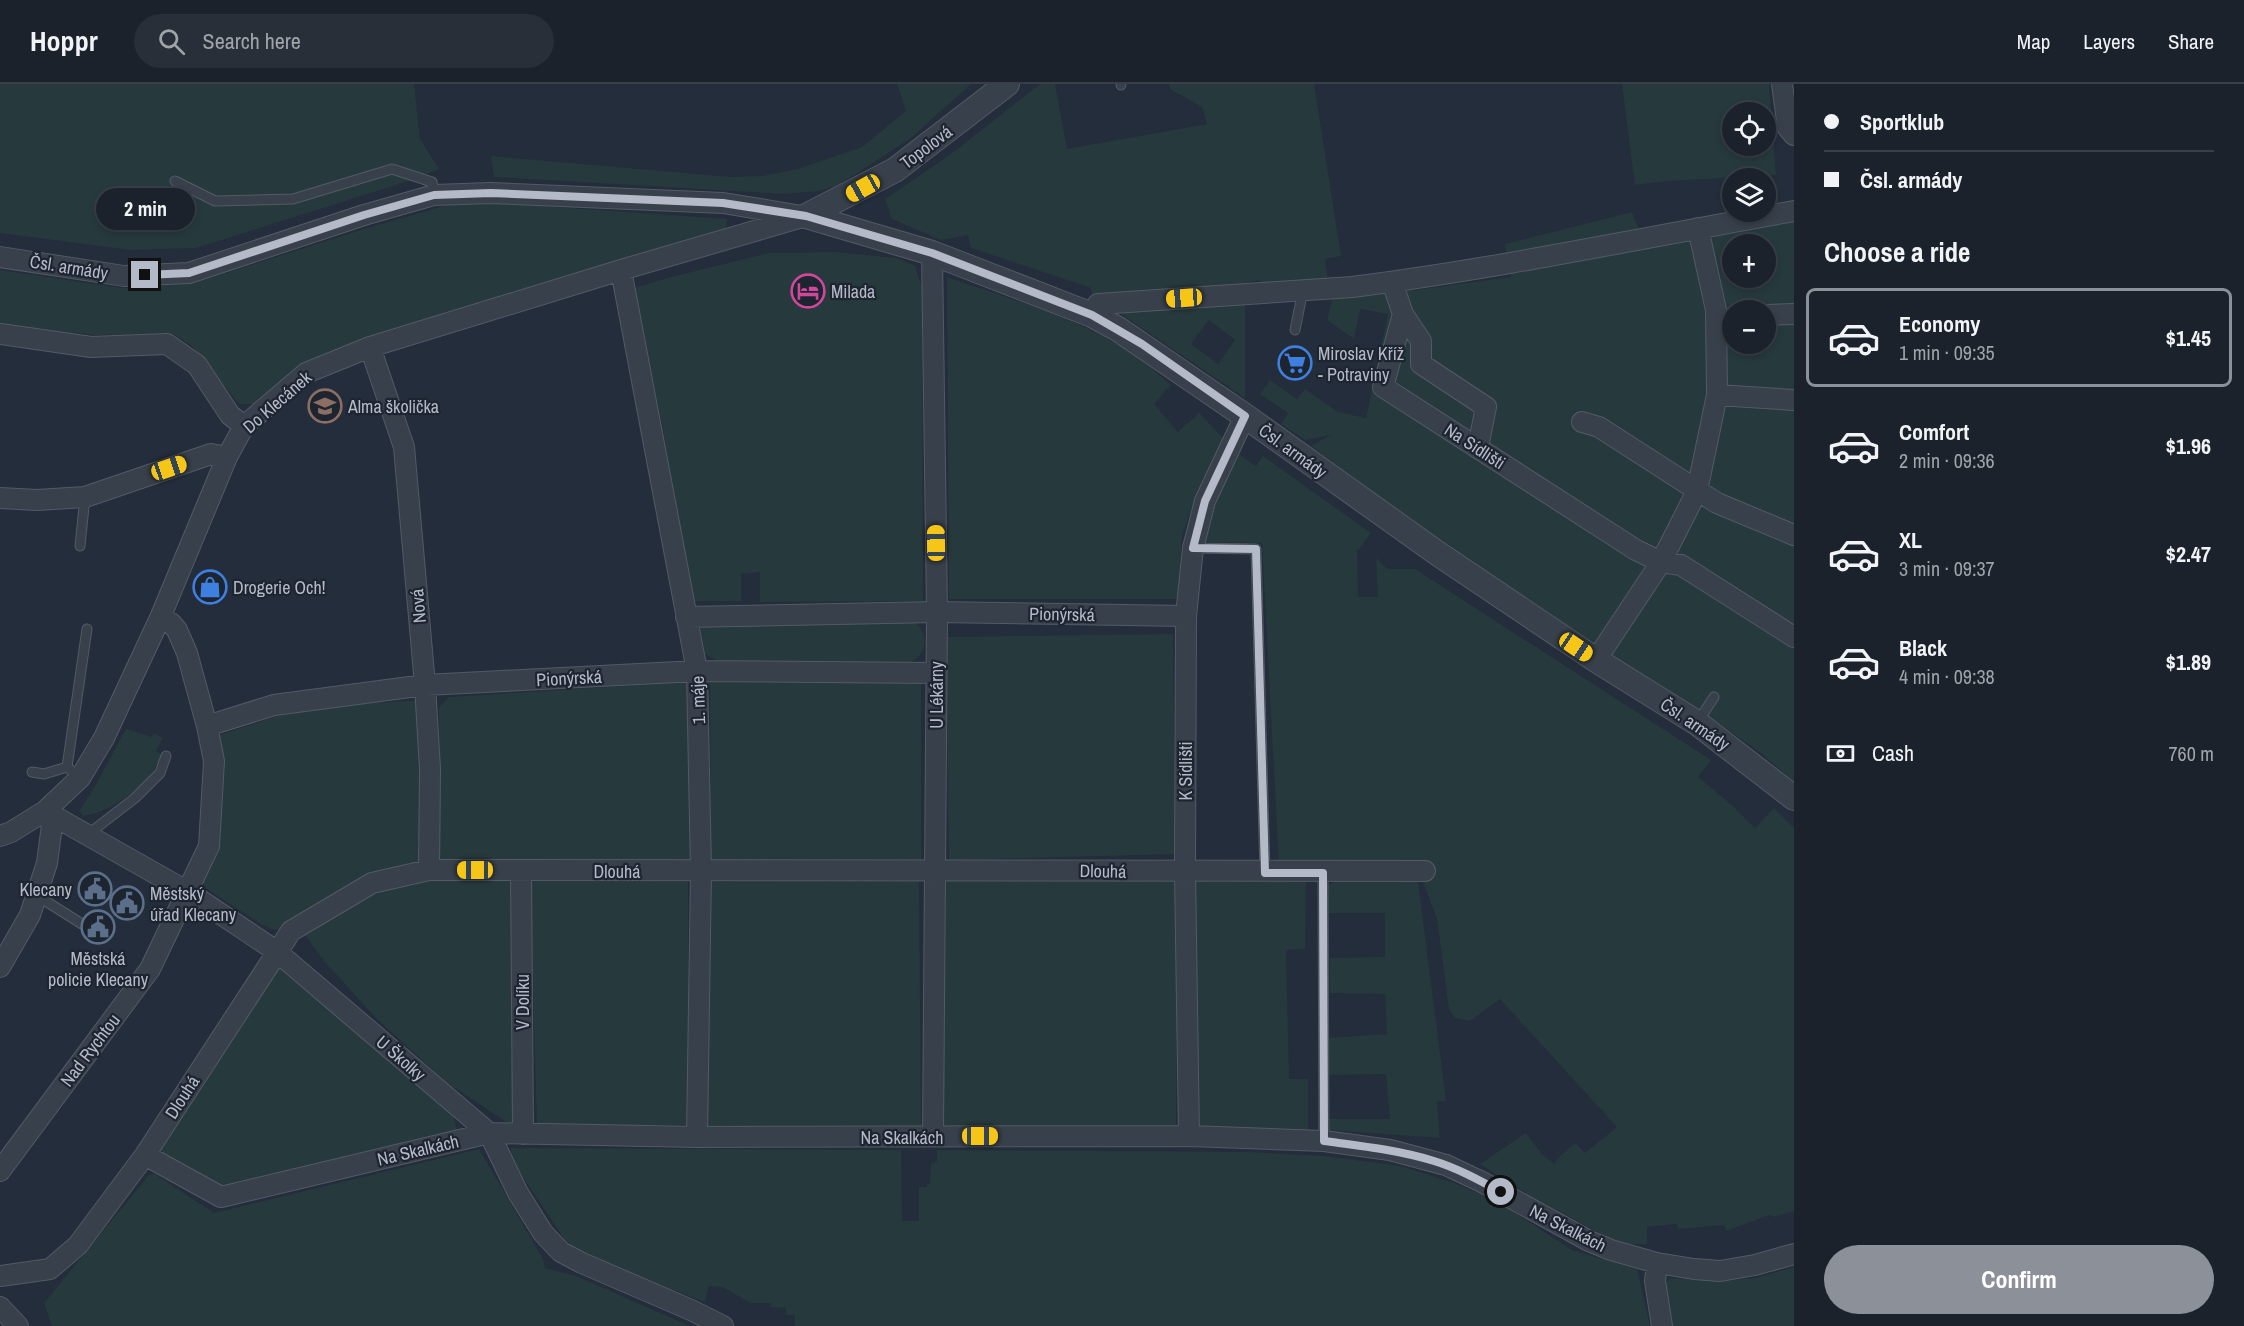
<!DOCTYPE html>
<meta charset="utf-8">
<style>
body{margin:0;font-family:"Archivo Narrow",sans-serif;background:#282f38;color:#f1f3f6;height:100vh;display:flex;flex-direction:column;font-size:22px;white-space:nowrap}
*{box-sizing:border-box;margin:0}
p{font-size:20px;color:#a0a4a9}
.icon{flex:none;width:33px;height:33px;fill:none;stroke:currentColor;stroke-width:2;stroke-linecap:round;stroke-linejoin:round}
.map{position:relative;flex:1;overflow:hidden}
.details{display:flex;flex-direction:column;background:#1b222c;width:450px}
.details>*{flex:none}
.guide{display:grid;align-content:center;height:132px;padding:0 30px;background:#1b222c}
.tools{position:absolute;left:1722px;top:18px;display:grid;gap:12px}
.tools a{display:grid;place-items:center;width:54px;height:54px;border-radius:50%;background:#1b222c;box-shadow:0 3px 9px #0003,0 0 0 2px #393f48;font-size:30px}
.end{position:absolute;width:27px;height:27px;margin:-14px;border:8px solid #b4bac7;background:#111;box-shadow:0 0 0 3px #111}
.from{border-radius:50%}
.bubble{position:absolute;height:42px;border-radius:21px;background:#1b222c;box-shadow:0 3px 9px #0003,0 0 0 2px #393f48;font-size:20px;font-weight:700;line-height:42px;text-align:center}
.car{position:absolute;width:18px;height:36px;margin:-18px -9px;border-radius:8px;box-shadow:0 0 4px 2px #0007;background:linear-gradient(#f5c518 24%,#345 0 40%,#f5c518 0 76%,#345 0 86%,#f5c518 0)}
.guide b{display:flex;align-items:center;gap:21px;height:57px;font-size:22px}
.guide b+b{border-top:2px solid #393f48}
.guide i{width:15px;height:15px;background:#f1f3f6}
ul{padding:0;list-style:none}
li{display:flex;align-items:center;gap:18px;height:99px;margin:0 12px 9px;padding:0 18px;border:3px solid transparent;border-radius:9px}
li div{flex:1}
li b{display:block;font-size:22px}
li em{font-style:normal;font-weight:700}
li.on{border-color:#8c9099}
li>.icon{width:54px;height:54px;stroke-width:1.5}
h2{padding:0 30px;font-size:27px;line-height:72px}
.pay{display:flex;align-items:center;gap:15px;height:66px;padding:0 30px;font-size:22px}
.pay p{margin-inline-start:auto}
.primary-button{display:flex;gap:12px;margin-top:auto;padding:12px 30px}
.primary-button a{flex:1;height:69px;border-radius:36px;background:#8c9099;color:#fff;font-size:24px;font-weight:700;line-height:69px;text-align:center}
header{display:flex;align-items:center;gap:36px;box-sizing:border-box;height:84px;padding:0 30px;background:#1b222c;border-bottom:2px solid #393f48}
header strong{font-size:28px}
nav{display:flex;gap:33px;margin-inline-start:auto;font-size:21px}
.search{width:420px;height:54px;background:#282f38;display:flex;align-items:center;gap:15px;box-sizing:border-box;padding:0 21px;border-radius:33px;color:#a0a4a9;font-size:22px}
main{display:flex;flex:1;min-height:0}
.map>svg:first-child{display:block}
.green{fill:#26393c;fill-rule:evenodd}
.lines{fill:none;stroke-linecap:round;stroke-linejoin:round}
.service-casing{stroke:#535a66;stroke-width:11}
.minor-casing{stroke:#535a66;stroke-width:22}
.tertiary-casing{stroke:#535a66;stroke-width:26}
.service{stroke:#38404b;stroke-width:9}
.minor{stroke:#38404b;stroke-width:20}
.tertiary{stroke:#38404b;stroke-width:24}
.route{stroke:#b4bac7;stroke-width:8}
.labels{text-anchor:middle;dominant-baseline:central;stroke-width:4.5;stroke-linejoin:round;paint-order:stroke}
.street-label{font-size:18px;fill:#b4bac7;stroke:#1d2530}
.poi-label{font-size:18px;fill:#b4bac7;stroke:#1d2530;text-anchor:start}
</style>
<header>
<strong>Hoppr</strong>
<div class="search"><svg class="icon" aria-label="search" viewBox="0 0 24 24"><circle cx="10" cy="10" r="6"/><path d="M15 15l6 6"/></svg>Search here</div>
<nav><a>Map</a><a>Layers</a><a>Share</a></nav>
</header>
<main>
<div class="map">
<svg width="1794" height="1242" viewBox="0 0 1794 1242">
<rect width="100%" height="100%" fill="#242d3b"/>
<path class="green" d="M 0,0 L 414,0 L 420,55 L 439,85 L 409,97 L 196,164 L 131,166 L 0,149 Z
M 897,0 L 971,0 L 911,54 L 856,90 L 835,102 L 819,107 L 785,110 L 494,93 L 491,72 L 730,93 L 763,92 L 798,85 L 862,63 L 906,27 Z
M 1040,0 L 1055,0 L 1067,65 L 1207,40 L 1202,23 L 1170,5 L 1169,0 L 1314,0 L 1341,172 L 1325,175 L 1328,196 L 1261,201 L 1260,196 L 1216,206 L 1092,210 L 1091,204 L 971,164 L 968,151 L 941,156 L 892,135 L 885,115 L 951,70 Z
M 1622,0 L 1769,0 L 1776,91 C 1729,95 1682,94 1635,101 ZM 1766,28 L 1766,62 L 1732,62 L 1732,28 Z
M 1794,118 L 1794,698 L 1761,669 L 1711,634 L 1586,557 L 1420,443 L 1311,362 L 1331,351 L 1305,356 L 1281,340 L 1288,329 L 1260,310 L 1270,296 L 1297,315 L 1305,305 L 1338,328 L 1366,334 L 1388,230 L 1360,225 L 1354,255 L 1327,236 L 1333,212 L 1416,206 L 1511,193 L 1505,160 L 1632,128 L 1639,145 ZM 1732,160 L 1766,160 L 1766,194 L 1732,194 ZM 1732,226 L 1766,226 L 1766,260 L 1732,260 Z
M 470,119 L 499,119 L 727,135 L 726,145 L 366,253 L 301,282 L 255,320 L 239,320 L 192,262 L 173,250 L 93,251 L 20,243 L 0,239 L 0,186 L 122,204 L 182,200 L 207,195 L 364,145 L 440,123 Z
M 836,168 L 896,174 L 915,182 L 922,204 L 923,517 L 760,518 L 760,488 L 741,490 L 741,517 L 692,517 L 663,345 L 634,204 L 675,192 L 769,169 Z
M 947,193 C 1006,214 1070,231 1124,264 C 1141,275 1156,288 1171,301 L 1154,320 L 1178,348 L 1199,329 L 1224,355 L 1192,423 L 1182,452 L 1178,515 L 949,515 Z
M 1245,218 L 1245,314 L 1121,230 L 1123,226 ZM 1209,236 L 1235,256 L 1218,280 L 1191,260 Z
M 1237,369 L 1256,382 L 1263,372 L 1371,449 L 1357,468 L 1358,513 L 1378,513 L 1376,474 L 1387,485 L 1415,485 L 1711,676 L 1698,693 L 1733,722 L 1755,744 L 1774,724 L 1794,744 L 1794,1127 L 1774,1133 L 1769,1131 L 1726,1147 L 1724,1141 L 1678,1145 L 1676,1140 L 1647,1143 L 1647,1160 L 1620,1160 L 1531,1112 L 1480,1080 L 1526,1049 L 1542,1070 L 1554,1080 L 1560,1072 L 1575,1059 L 1585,1069 L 1617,1043 L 1500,915 L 1470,937 L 1455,934 L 1449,925 L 1437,835 L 1416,778 L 1279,781 L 1262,459 L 1200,458 L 1227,387 Z
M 914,537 C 929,550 928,569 911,578 L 727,582 L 705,570 L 700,539 Z
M 1173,550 L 1175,770 L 949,776 L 946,553 Z
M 691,598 L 690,779 L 440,778 L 439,624 L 449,613 Z
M 710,598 L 921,599 L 921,779 L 711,777 Z
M 422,616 L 421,779 C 370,787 322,810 284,846 L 271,845 L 261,840 L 201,801 L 220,761 L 217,652 L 286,629 L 329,622 Z
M 126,645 L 152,653 L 153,649 L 163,654 L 156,667 L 162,670 C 153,699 112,728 83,732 L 79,727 L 94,704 Z
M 1178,793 L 1176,1046 L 943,1043 L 946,795 Z
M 709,795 L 919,797 L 921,1043 L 706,1042 Z
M 422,796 L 512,796 L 514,1039 L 508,1039 L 446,998 L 376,934 L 324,877 L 303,848 L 376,807 Z
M 530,796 L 688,796 L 689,1041 L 537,1042 Z
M 1336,796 L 1418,797 L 1446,1017 L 1437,1018 L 1440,1054 L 1327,1046 L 1328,1035 L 1390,1035 L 1386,990 L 1329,991 L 1329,954 L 1387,950 L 1385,910 L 1330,909 L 1330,874 L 1385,873 L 1385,829 L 1329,829 L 1329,801 Z
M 1193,797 L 1306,797 L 1305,865 L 1286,866 L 1289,995 L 1308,995 L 1308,1045 L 1194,1044 Z
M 279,882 L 347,938 L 397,985 L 453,1030 L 458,1050 L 224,1105 L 158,1067 Z
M 511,1064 L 901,1066 L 902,1137 L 919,1137 L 919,1103 L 927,1103 L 927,1100 L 930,1100 L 931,1079 L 937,1078 L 937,1066 L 1247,1068 L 1325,1072 L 1401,1082 L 1457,1100 L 1500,1119 L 1572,1166 L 1637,1185 L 1650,1242 L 795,1242 L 795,1231 L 786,1231 L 786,1224 L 771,1223 L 771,1219 L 751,1219 L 722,1203 L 709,1202 L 705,1218 L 573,1168 L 511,1075 Z
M 479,1065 L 543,1175 L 545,1184 L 576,1192 L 690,1242 L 52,1242 L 44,1219 L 149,1091 L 155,1090 L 214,1129 Z
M 1794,1183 L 1794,1242 L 1670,1242 L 1664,1201 L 1670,1194 L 1720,1197 L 1756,1194 Z"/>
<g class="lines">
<g class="service-casing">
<path id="service" d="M 1121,1 L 1121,0
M 175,97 L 215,117 L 293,115 L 392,85 L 432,98 L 434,111
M 1295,246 L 1303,206
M 80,462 L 85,413
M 1193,464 L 1256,465 L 1265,789
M 1697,639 L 1714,613
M 32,688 L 44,690 L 67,683
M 80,694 L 67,683 L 87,545
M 87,751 L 135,714 L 160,689 L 166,672
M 1323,789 L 1324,1057
M 36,811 L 82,840"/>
</g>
<g class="minor-casing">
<path id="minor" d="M 1782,0 L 1788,44 L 1794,51
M 932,169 L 937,528 L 933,1052
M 0,173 L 124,192 L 189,189 L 364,131 L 434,111 L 491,109 L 723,119 L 802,132
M 621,186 L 697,587 L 701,787 L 697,1053
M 1392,198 L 1403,230 L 1383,303 L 1636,466 L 1661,478 L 1681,481 L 1794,553
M 1403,230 L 1421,257 L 1421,280 L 1486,323 L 1478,363
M 1092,231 L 1098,220 L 1352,203 C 1501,184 1647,153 1794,127
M 1766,231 L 1794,230
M 0,250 L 91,263 L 167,260 L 197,281 L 230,331 L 244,342
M 370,263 L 404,363 L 425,601 L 430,685 L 429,786
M 1717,311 L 1794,316
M 1582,338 L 1599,343 L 1717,419 L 1794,451
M 0,414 L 37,416 L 85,413 L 211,370 L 227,373
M 686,533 L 937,528 L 1186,532
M 1596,576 L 1661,478 L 1697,407 L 1717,311 L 1716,226 L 1698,144
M 207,642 L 274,621 L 425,601 L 697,587 L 936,589
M 45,727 L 188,808 L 276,867 L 489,1049 L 518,1109 L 543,1149 L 561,1168 L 582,1179 L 691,1226 L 723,1242
M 0,752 L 11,748 L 45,727 L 80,694 L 104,654 L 160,534 L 227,373 L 244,342 L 306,289 L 370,263 L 621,186 L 806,132
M 521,786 L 523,1050
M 0,883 L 30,831 L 47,779 L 52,741 L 45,727
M 1189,1052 L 1185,787 L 1186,532 L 1193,464 L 1205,417 L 1245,332
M 145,1071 L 221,1113 L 489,1049 L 697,1053 L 1189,1052 L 1324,1057 L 1390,1066 L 1446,1081 L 1482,1098 L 1589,1157 L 1611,1166 L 1657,1179 L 1694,1185 L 1720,1187 L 1755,1181 L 1794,1170
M 0,1087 L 150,885 L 209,762 L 214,677 L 207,642 L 187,569 L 177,546 L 171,539 L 160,534
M 1657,1179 L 1655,1197 L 1662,1242
M 0,1192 L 50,1185 L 78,1161 L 145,1071 L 291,847 L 372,799 L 429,786 L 1425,787
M 0,1223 L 18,1242"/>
</g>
<g class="tertiary-casing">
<path id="tertiary" d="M 806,132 L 932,169 L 1092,231 L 1118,245 L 1245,332 L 1437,469 L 1596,576 L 1697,639 L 1794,714
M 806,132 L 895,86 L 1007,0"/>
</g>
<use href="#service" class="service"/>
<use href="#minor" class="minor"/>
<use href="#tertiary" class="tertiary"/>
</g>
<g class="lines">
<path class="route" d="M 145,191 L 189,189 L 364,131 L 434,111 L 491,109 L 723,119 L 806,132 L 932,169 L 1092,231 L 1142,260 L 1245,332 L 1205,417 L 1193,464 L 1256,465 L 1265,789 L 1323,789 L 1324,1057 C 1361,1062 1399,1066 1434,1077 C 1457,1084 1479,1096 1501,1108"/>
</g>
<defs>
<g id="hotel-ring" transform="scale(1.725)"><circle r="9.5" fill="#1d2530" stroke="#d1479c" stroke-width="1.5"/><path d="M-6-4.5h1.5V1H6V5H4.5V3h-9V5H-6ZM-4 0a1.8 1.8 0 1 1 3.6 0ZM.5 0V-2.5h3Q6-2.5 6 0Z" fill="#d1479c"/></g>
<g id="supermarket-ring" transform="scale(1.725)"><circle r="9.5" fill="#1d2530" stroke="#3f7fe0" stroke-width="1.5"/><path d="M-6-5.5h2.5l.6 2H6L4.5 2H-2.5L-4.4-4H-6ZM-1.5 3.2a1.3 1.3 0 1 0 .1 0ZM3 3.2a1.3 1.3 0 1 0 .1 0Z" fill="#3f7fe0"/></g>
<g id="school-ring" transform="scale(1.725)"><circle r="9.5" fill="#1d2530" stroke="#8d6e63" stroke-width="1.5"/><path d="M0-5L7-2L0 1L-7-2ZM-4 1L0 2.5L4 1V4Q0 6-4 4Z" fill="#8d6e63"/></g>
<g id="shop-ring" transform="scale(1.725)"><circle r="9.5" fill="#1d2530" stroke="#3f7fe0" stroke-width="1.5"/><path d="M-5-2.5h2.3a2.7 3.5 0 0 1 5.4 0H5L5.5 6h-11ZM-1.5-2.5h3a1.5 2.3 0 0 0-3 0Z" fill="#3f7fe0"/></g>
<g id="civic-ring" transform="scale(1.725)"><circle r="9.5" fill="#1d2530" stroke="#5c6f8a" stroke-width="1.5"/><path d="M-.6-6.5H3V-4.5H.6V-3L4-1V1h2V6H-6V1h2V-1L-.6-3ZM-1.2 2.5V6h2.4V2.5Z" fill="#5c6f8a"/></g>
</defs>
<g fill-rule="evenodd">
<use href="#hotel-ring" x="808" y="207"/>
<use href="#supermarket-ring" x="1295" y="279"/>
<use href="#school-ring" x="325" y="322"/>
<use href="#shop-ring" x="210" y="503"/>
<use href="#civic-ring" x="95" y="805"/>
<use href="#civic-ring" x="127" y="819"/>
<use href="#civic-ring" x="98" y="843"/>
</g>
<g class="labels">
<g class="street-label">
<text transform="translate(926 63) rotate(-37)">Topolová</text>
<text transform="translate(69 183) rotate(9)">Čsl. armády</text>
<text transform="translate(277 318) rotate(-41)">Do Klecánek</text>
<text transform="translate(1475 362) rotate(33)">Na Sídlišti</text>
<text transform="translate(1293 367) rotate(36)">Čsl. armády</text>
<text transform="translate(418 522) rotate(-95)">Nová</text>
<text transform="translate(1062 530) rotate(1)">Pionýrská</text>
<text transform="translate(569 594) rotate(-3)">Pionýrská</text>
<text transform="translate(936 611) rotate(-90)">U Lékárny</text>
<text transform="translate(698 616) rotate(-92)">1. máje</text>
<text transform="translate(1695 640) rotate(34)">Čsl. armády</text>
<text transform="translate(1185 687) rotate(-90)">K Sídlišti</text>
<text x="617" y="787">Dlouhá</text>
<text transform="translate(1103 787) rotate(1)">Dlouhá</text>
<text transform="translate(522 918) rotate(-90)">V Dolíku</text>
<text transform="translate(90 966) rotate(-53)">Nad Rychtou</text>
<text transform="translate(401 974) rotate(41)">U Školky</text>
<text transform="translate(182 1013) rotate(-57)">Dlouhá</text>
<text x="902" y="1053">Na Skalkách</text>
<text transform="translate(418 1066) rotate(-13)">Na Skalkách</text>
<text transform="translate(1568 1144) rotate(27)">Na Skalkách</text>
</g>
<g class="poi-label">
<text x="831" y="207">Milada</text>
<text x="1318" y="269">Miroslav Kříž<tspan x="1318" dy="21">- Potraviny</tspan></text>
<text x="348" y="322">Alma školička</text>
<text x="233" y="503">Drogerie Och!</text>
<text x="72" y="805" text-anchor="end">Klecany</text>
<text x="150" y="809">Městský<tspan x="150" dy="21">úřad Klecany</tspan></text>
<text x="98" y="874" text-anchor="middle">Městská<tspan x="98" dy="21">policie Klecany</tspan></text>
</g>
</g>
</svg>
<div class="tools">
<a><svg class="icon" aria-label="locate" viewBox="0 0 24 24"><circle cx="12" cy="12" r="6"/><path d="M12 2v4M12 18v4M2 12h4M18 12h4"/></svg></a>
<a><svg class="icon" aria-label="layers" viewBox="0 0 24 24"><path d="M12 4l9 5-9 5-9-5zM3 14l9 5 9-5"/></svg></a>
<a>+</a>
<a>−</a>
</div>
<i class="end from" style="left:1501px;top:1108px"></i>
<i class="end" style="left:145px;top:191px"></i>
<div class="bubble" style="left:96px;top:104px;width:99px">2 min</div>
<i class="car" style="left:863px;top:104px;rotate:241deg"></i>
<i class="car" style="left:1184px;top:214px;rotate:266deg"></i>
<i class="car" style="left:169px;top:384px;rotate:71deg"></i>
<i class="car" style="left:936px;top:459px;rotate:359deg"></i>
<i class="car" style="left:1576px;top:563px;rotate:124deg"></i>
<i class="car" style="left:475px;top:786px;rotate:270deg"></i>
<i class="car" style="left:980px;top:1052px;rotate:90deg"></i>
</div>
<section class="details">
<div class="guide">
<b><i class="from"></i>Sportklub</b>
<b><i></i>Čsl. armády</b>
</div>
<h2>Choose a ride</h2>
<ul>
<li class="on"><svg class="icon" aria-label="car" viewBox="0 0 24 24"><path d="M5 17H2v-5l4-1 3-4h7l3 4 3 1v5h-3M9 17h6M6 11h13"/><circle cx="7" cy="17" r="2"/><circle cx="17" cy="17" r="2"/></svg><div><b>Economy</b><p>1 min · 09:35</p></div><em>$1.45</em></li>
<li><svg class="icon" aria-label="car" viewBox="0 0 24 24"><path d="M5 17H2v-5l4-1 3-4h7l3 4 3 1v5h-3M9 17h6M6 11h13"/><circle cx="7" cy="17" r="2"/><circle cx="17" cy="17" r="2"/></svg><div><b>Comfort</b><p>2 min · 09:36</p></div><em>$1.96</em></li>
<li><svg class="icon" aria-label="car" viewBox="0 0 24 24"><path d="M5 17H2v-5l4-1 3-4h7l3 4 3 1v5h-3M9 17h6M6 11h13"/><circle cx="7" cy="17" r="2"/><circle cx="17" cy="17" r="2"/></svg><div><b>XL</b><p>3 min · 09:37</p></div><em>$2.47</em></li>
<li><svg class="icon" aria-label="car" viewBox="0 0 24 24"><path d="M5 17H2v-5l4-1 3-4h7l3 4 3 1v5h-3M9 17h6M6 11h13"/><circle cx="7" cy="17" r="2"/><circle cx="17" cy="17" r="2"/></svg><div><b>Black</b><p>4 min · 09:38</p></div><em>$1.89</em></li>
</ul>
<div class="pay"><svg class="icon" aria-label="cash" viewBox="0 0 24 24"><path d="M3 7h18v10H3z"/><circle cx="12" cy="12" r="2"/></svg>Cash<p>760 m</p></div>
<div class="primary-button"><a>Confirm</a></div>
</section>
</main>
